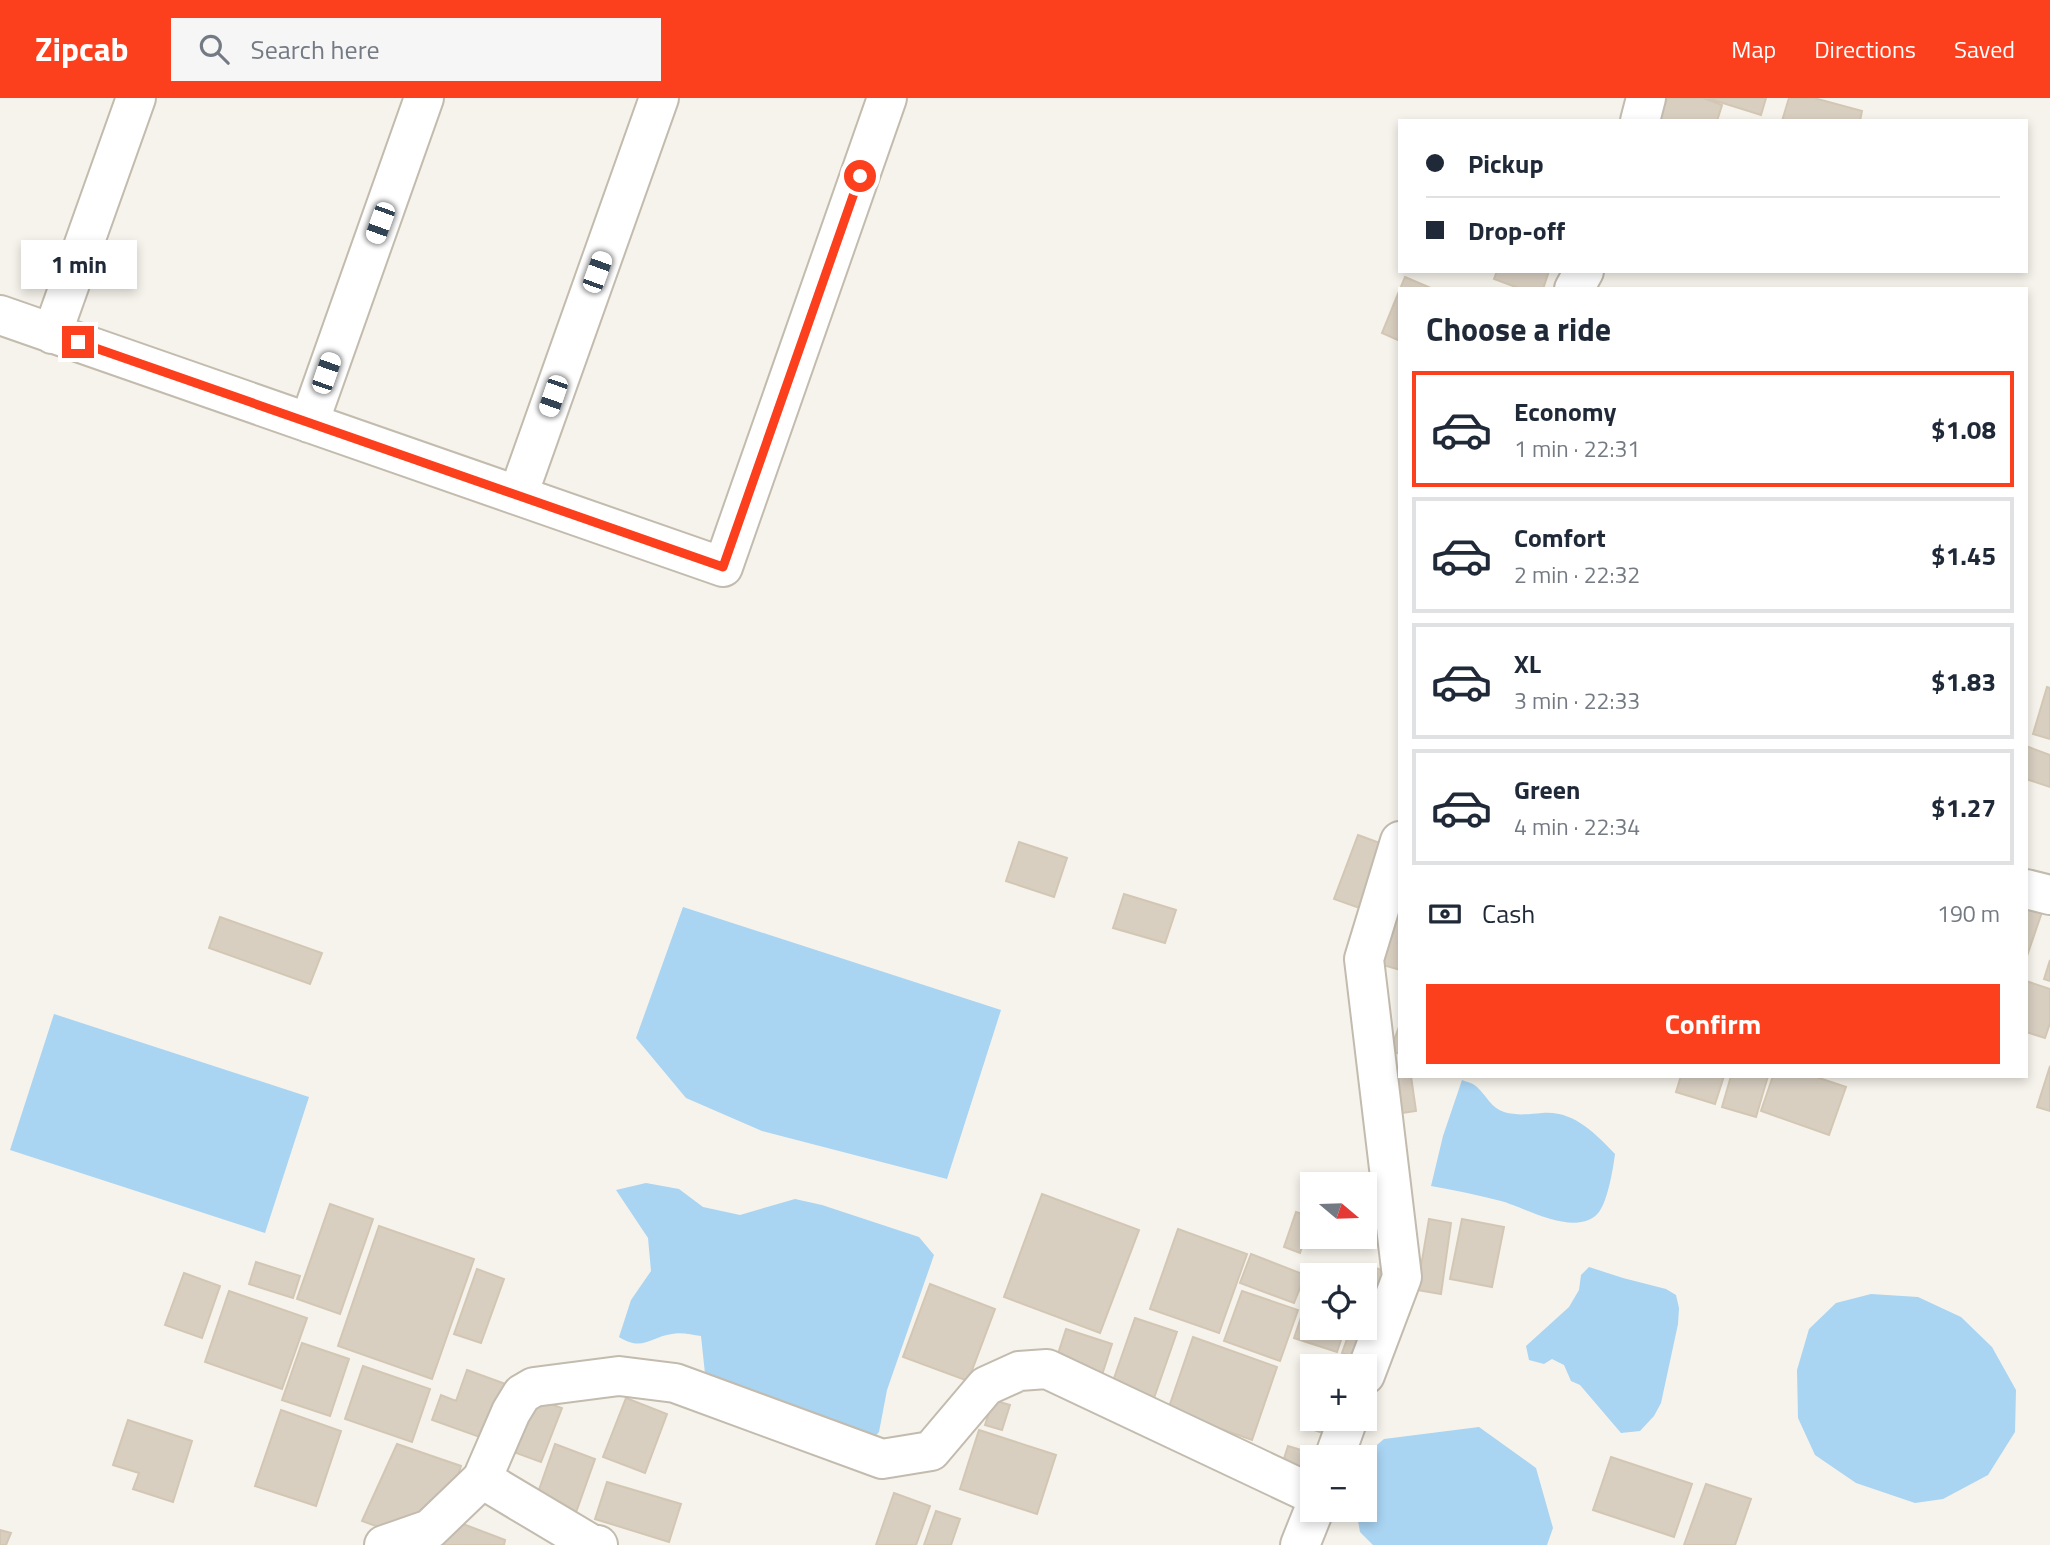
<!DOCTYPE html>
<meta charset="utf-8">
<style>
body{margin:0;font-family:"Titillium Web",sans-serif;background:#f6f6f7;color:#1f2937;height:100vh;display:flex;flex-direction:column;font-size:26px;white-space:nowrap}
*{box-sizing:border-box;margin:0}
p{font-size:23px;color:#747a83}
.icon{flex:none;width:38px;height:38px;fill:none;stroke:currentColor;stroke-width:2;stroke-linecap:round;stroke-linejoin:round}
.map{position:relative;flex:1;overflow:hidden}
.sheet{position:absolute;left:1398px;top:189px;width:630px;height:791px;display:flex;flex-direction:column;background:#fff;border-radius:0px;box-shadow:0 4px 10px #0003}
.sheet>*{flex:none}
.hud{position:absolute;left:1398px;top:21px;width:630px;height:154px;border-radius:0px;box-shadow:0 4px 10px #0003;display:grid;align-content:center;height:154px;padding:0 28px;background:#fff}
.needle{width:46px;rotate:109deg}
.fabs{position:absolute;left:1300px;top:1074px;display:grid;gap:14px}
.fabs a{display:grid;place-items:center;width:77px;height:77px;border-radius:0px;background:#fff;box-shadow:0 4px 10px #0003;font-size:35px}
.end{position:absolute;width:32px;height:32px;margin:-16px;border:9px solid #fc3f1d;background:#fff;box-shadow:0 0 0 4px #fff}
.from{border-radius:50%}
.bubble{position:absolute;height:49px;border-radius:0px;background:#fff;box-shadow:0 4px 10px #0003;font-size:23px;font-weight:700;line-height:49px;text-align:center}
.car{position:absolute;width:21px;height:42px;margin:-21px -10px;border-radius:9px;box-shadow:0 0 5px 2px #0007;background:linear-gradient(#fff 24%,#345 0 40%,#fff 0 76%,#345 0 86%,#fff 0)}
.hud b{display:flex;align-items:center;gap:24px;height:66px;font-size:26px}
.hud b+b{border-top:2px solid #e0e1e3}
.hud i{width:18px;height:18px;background:#1f2937}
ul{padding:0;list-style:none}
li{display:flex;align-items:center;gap:21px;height:116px;margin:0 14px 10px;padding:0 14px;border:4px solid #e0e1e3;border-radius:0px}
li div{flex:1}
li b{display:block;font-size:26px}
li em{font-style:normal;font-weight:700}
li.current{border-color:#fc3f1d}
li>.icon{width:63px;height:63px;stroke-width:1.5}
h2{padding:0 28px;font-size:32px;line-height:84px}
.pay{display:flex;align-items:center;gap:18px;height:77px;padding:0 28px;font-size:26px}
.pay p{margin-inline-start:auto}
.cta{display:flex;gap:14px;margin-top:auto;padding:14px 28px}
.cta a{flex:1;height:80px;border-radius:0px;background:#fc3f1d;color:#fff;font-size:28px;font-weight:700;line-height:80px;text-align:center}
header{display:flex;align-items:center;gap:42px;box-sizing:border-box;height:98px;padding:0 35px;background:#fc3f1d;color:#fff}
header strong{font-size:33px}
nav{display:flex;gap:38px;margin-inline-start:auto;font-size:24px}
.search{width:490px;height:63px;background:#f6f6f7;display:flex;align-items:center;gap:18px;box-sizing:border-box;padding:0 24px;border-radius:0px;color:#747a83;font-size:26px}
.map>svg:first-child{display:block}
.water{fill:#a9d4f2}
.building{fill:#d8cfc1;stroke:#d3c7b4;stroke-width:2}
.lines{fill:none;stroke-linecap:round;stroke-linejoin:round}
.street-casing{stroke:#c2bbae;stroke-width:42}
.street{stroke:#fff;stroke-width:38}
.route{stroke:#fc3f1d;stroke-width:9}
</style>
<header>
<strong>Zipcab</strong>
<div class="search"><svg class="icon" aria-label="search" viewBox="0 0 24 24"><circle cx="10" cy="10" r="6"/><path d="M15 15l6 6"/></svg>Search here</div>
<nav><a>Map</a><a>Directions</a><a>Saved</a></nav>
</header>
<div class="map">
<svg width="2050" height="1447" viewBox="0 0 2050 1447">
<rect width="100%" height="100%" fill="#f6f3ec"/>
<path class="water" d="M 683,809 L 1001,912 L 947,1081 L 762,1033 L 686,1000 L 636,940 Z
M 54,916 L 309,999 L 265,1135 L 10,1052 Z
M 1462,982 C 1467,984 1473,985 1477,989 C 1486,997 1491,1010 1504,1014 C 1518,1018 1529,1016 1542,1015 C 1573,1012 1595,1035 1615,1056 C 1613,1071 1608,1102 1599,1114 C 1578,1141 1524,1109 1501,1103 C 1478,1097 1454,1092 1431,1088 L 1443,1038 Z
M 646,1085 L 679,1091 L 703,1109 L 740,1117 L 795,1101 L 822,1107 L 919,1139 L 934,1157 L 887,1292 L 879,1334 L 870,1344 L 706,1285 L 701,1238 C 692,1237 681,1234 672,1236 C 650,1239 643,1254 619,1239 L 631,1202 L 651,1173 L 648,1140 L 616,1092 Z
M 1589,1169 L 1623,1180 L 1666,1191 L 1676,1197 L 1679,1210 L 1678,1226 L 1661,1305 L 1654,1318 L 1640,1333 L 1621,1335 L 1580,1287 L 1571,1283 L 1564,1267 L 1552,1261 L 1544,1266 L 1529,1262 L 1526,1248 L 1569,1209 L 1579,1192 L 1581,1177 Z
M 1871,1196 L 1918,1199 L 1961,1219 L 1992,1249 L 2016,1292 L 2015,1334 L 1988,1377 L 1943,1401 L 1915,1405 L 1856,1385 L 1815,1357 L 1798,1320 L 1797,1272 L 1809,1231 L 1836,1205 Z
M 1479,1329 L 1536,1370 L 1553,1430 L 1547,1447 L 1373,1447 L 1360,1434 L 1356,1412 L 1365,1412 L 1366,1356 L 1384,1341 Z"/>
<path class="building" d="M 1667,0 L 1703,0 L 1722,7 L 1717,23 L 1659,23 Z
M 1707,0 L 1766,0 L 1761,17 Z
M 1789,0 L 1814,0 L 1862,13 L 1860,23 L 1782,23 Z
M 1497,173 L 1549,173 L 1543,191 L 1521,191 L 1494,181 Z
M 1405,179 L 1433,191 L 1400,191 Z
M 1400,191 L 1400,243 L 1382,235 Z
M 2047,589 L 2050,590 L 2050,641 L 2033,636 Z
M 2026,648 L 2050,657 L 2050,689 L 2026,681 Z
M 1358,737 L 1391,749 L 1368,813 L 1334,801 Z
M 1019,744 L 1067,760 L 1054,799 L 1006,783 Z
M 1124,796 L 1176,812 L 1165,845 L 1113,830 Z
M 2026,805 L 2043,811 L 2026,861 Z
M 1391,809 L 1400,812 L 1400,872 L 1373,864 Z
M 220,819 L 322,855 L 310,886 L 209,850 Z
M 2050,862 L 2050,883 L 2044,881 Z
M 2026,883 L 2050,891 L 2050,925 L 2045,940 L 2026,934 Z
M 1400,926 L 1400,956 L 1390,953 Z
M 2050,968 L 2050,1013 L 2037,1009 Z
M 1400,970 L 1400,978 L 1411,978 L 1416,1013 L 1388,1017 L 1381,973 Z
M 1681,978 L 1724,978 L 1715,1006 L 1676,994 Z
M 1731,978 L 1768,978 L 1756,1019 L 1722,1009 Z
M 1773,978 L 1813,978 L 1846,989 L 1829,1037 L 1761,1013 Z
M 1042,1096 L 1139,1132 L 1100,1235 L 1004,1199 Z
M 330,1106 L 373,1121 L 340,1216 L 297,1201 Z
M 1296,1114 L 1312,1119 L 1300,1155 L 1284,1149 Z
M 1429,1121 L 1451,1125 L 1441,1196 L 1417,1192 Z
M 1462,1121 L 1504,1129 L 1492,1189 L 1450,1181 Z
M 379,1128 L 474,1161 L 432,1281 L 338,1248 Z
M 1178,1131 L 1247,1156 L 1219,1235 L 1150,1211 Z
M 1251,1156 L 1305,1177 L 1294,1205 L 1240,1185 Z
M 256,1164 L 300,1178 L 293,1200 L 249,1186 Z
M 1373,1169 L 1398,1178 L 1367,1264 L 1342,1255 L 1351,1230 L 1365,1230 L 1365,1191 Z
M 477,1171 L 504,1181 L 481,1245 L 454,1236 Z
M 184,1175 L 220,1188 L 202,1240 L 165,1227 Z
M 930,1186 L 995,1211 L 968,1283 L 903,1259 Z
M 1312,1187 L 1312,1230 L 1345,1230 L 1337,1254 L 1294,1240 Z
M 229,1193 L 307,1220 L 282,1291 L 205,1264 Z
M 1242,1193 L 1298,1212 L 1280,1263 L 1224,1243 Z
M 1135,1220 L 1177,1234 L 1154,1300 L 1112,1286 Z
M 1066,1231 L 1112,1246 L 1101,1280 L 1055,1265 Z
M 1193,1239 L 1277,1269 L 1252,1342 L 1168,1312 Z
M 302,1245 L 349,1261 L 330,1318 L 282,1302 Z
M 1333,1261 L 1355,1269 L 1330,1269 Z
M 363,1268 L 430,1291 L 412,1344 L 345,1321 Z
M 467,1272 L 511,1288 L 491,1343 L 432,1322 L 441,1297 L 456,1303 Z
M 528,1298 L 562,1310 L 541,1364 L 508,1352 Z
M 626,1300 L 667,1316 L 645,1375 L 603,1359 Z
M 993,1302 L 1010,1307 L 1002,1332 L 985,1327 Z
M 281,1312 L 341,1333 L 316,1408 L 255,1388 Z
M 1312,1318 L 1312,1321 L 1341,1321 L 1334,1339 L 1308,1330 Z
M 128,1322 L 192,1343 L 173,1404 L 133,1391 L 139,1375 L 113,1367 Z
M 979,1332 L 1056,1357 L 1037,1416 L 960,1391 Z
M 397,1346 L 461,1368 L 450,1403 L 398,1436 L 362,1423 Z
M 555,1346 L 595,1361 L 574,1420 L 534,1406 Z
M 1288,1348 L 1317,1357 L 1316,1360 L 1312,1360 L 1312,1371 L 1309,1383 L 1280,1373 Z
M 1611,1359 L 1692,1386 L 1674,1439 L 1593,1412 Z
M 607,1384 L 681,1406 L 669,1444 L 595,1421 Z
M 1706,1386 L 1751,1401 L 1735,1447 L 1684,1447 Z
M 894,1395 L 930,1408 L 916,1447 L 876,1447 Z
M 936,1413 L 960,1421 L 951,1447 L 924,1447 Z
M 450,1421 L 505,1442 L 504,1447 L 440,1447 Z
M 0,1432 L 11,1435 L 6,1447 L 0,1447 Z"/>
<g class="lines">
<g class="street-casing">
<path id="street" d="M 1640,23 L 1646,0
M 1574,191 L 1584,173
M 0,217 L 723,469 L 887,0
M 52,236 L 136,0
M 309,325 L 424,0
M 518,397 L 659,0
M 2026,791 L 2050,797
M 1365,1277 L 1402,1179 L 1364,861 L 1400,743
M 1334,1360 L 1348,1321
M 482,1381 L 591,1446 L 598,1447
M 384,1447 L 430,1431 L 482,1381 L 511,1314 L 522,1296 L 534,1289 L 619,1278 L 675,1285 L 882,1361 L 931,1353 L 986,1288 L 1019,1273 L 1047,1271 L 1312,1396
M 1300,1447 L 1314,1412"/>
</g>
<use href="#street" class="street"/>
</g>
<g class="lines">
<path class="route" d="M 78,244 L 723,469 L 860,78"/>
</g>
</svg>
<div class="fabs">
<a><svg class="needle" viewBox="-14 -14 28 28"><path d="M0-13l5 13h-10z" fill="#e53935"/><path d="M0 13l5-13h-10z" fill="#747a83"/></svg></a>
<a><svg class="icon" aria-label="locate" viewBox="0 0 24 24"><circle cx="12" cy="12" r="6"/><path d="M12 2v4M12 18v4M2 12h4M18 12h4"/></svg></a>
<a>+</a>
<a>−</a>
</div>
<i class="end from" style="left:860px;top:78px"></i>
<i class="end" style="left:78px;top:244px"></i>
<div class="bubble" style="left:21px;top:142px;width:116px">1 min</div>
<i class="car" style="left:380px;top:125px;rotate:200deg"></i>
<i class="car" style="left:597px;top:174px;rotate:20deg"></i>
<i class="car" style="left:326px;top:275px;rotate:19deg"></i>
<i class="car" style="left:553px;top:298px;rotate:199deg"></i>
<div class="hud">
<b><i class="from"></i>Pickup</b>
<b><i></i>Drop-off</b>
</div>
<section class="sheet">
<h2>Choose a ride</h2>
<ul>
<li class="current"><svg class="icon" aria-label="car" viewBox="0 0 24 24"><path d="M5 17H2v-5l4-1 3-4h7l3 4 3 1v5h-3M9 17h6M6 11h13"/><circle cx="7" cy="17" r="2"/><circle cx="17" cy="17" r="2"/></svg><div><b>Economy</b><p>1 min · 22:31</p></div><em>$1.08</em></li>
<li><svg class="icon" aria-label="car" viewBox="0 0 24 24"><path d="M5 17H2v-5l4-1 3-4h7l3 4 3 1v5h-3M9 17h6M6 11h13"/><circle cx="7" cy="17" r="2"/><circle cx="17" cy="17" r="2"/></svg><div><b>Comfort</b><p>2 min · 22:32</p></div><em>$1.45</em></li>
<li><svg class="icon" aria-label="car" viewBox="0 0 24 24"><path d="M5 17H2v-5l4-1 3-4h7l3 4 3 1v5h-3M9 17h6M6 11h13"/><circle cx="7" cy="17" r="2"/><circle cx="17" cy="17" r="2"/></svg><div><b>XL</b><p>3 min · 22:33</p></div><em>$1.83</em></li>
<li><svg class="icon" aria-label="car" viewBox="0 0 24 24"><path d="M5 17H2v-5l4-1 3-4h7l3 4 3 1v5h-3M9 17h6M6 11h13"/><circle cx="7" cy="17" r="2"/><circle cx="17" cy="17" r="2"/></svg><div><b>Green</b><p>4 min · 22:34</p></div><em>$1.27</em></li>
</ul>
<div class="pay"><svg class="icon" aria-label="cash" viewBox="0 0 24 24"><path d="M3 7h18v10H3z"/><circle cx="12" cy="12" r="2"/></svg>Cash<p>190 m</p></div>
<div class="cta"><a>Confirm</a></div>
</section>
</div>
